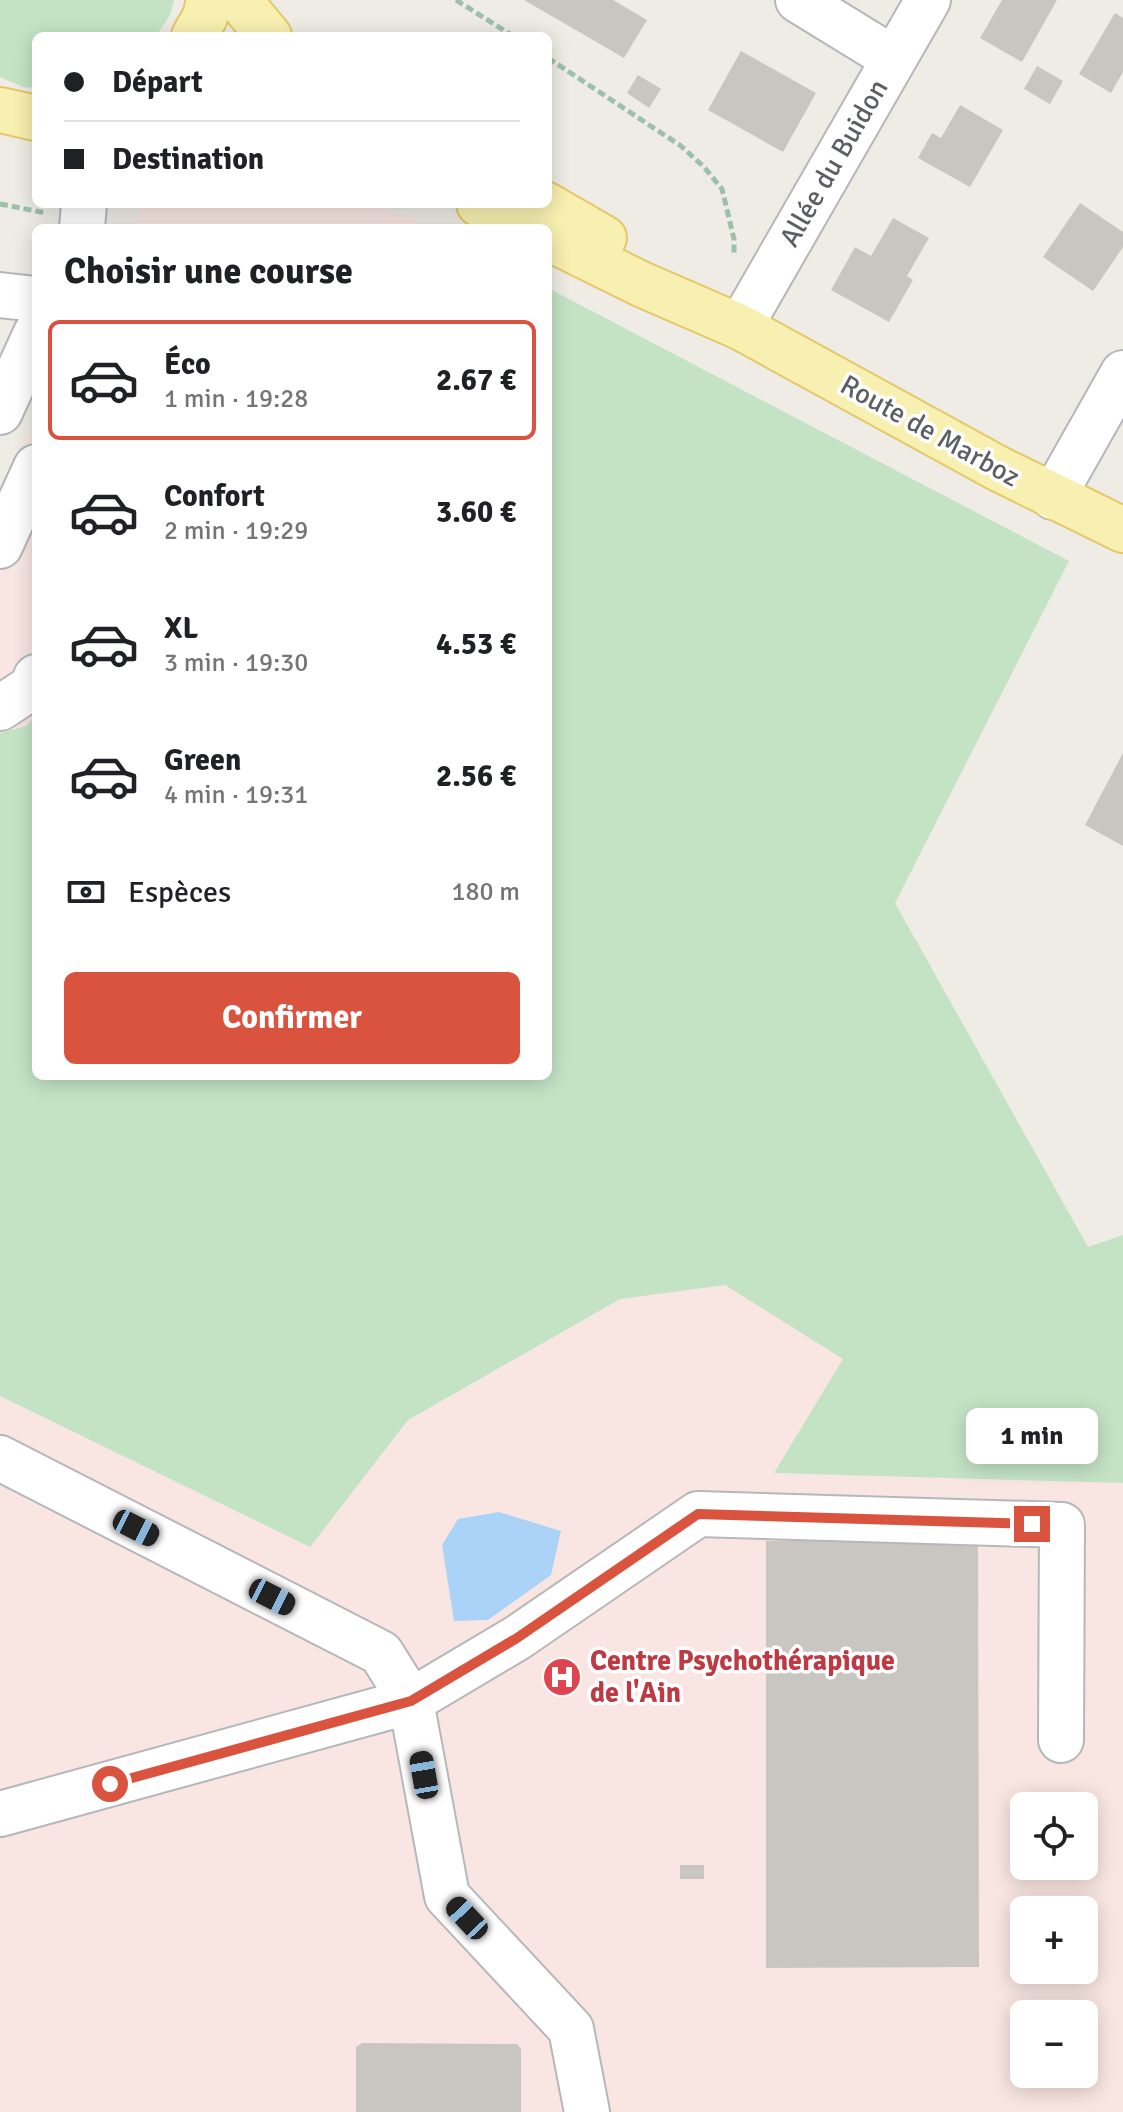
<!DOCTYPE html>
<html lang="fr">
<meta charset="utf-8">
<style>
body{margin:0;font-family:Signika,sans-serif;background:#f2f2f2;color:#202124;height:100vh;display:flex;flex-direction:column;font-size:30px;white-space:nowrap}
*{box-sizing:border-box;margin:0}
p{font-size:26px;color:#757577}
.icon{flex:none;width:44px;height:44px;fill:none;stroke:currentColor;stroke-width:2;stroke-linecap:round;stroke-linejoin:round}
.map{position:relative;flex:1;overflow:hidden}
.sheet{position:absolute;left:32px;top:224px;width:520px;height:856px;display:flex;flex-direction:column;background:#fff;border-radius:12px;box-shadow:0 4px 20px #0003}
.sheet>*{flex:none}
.top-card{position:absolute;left:32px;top:32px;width:520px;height:176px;border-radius:12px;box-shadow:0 4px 20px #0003;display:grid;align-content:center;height:176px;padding:0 32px;background:#fff}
.tools{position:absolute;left:1010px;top:1792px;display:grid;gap:16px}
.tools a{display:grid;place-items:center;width:88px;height:88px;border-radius:12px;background:#fff;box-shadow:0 4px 20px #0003;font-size:40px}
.end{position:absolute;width:36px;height:36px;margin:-18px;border:10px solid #d9533f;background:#fff;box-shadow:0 0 0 4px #fff}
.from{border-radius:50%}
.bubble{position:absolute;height:56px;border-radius:12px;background:#fff;box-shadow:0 4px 20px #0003;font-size:26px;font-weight:800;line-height:56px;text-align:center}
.car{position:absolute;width:24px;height:48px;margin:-24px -12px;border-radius:10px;box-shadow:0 0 6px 2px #0007;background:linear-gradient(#222 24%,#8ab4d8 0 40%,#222 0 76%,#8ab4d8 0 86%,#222 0)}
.top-card b{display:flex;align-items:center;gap:28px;height:76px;font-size:30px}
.top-card b+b{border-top:2px solid #e0e0e0}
.top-card i{width:20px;height:20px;background:#202124}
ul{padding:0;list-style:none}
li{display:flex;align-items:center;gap:24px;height:120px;margin:0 16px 12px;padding:0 16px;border:4px solid transparent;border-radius:12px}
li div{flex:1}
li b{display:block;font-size:30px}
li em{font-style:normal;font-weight:800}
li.current{border-color:#d9533f}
li>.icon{width:72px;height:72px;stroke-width:1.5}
h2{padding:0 32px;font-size:36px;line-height:96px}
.pay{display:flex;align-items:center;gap:20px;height:88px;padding:0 32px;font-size:30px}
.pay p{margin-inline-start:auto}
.cta{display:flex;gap:16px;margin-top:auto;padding:16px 32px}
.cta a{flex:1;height:92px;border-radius:12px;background:#d9533f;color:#fff;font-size:32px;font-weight:800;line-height:92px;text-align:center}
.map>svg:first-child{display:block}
.medical{fill:#f9e6e2;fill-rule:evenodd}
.green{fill:#c4e3c5}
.water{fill:#abd2f7}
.building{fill:#c9c6c2}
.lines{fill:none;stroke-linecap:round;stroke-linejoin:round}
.minor-casing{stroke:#b5b7ba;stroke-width:48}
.major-casing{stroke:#e4c867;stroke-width:48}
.path{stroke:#9cc1a8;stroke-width:5;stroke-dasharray:8 4;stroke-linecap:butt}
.minor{stroke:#fff;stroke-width:44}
.major{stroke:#f8f0b0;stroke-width:44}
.route{stroke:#d9533f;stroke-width:10}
.labels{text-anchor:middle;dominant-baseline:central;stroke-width:7;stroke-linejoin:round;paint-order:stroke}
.street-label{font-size:28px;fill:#5d5f64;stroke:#fff}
.health-label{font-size:28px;font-weight:bold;fill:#be3a42;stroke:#fff;text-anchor:start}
</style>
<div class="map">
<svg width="1123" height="2112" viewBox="0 0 1123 2112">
<rect width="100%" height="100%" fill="#eeece5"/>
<path class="medical" d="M 143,204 L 367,204 L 418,220 L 414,228 L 132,228 Z
M 36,422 L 36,715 L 26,726 L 0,733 L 0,495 Z
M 725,1285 L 844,1359 L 775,1473 L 1123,1483 L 1123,2112 L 0,2112 L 0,1396 L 309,1547 L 408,1420 L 620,1299 ZM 1024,1806 L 1084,1806 L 1084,1866 L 1024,1866 ZM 1024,1910 L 1084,1910 L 1084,1970 L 1024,1970 ZM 1024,2014 L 1084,2014 L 1084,2074 L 1024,2074 Z"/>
<path class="green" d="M 0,0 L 174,0 L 170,15 L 156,36 L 36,36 L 36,88 L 23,87 L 0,77 Z
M 548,288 L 1069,561 L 895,903 L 1088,1247 L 1123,1235 L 1123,1483 L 774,1473 L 843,1359 L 725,1285 L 620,1299 L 408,1420 L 310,1547 L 0,1396 L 0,733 L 26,726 L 36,715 L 36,1076 L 548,1076 Z"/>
<path class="water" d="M 499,1512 L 561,1531 L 551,1575 L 488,1620 L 454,1621 L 442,1545 L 458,1519 Z"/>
<path class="building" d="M 524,0 L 613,0 L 647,20 L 624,58 Z
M 1002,0 L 1057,0 L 1022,62 L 980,38 Z
M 1115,13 L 1123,18 L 1123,72 L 1111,93 L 1079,74 Z
M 741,51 L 816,93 L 783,152 L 708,110 Z
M 1037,66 L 1063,81 L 1050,104 L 1024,89 Z
M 638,75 L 661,89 L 649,108 L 627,93 Z
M 960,105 L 1003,130 L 970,187 L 918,158 L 932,133 L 941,138 Z
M 1080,203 L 1123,232 L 1123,247 L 1093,291 L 1043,257 Z
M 893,218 L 929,238 L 907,276 L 913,280 L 889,322 L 831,290 L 855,247 L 871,256 Z
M 1123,753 L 1123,846 L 1085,825 Z
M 978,1540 L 979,1967 L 766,1968 L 766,1541 Z
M 680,1865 L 704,1865 L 704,1879 L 680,1879 Z
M 362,2043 L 517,2044 L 521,2049 L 521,2112 L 356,2112 L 356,2047 Z"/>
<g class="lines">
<g class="minor-casing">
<path id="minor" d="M 798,0 L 894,59
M 82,228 L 84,204
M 0,295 L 36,299
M 740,327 L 928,0
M 0,412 L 36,333
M 1053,497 L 1123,373
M 0,546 L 36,467
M 0,708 L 35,685 L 36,677
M 0,1458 L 381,1653 L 411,1701 L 517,1638 L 698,1514 L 1062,1525 L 1061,1740
M 0,1814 L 411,1701 L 447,1896 L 571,2029 L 587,2112"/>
</g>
<g class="major-casing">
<path id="major" d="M 239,0 L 269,36
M 194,36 L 205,17 L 209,0
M 0,110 L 36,118
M 479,204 L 527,228
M 545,204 L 604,238
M 548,238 L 641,284 L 740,327 L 999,469 L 1123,530"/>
</g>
<path class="path" d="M 456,0 L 513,36
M 548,58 L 681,146 L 704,167 L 722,189 L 734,239 L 734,255
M 0,204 L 46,213"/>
<use href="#minor" class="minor"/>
<use href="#major" class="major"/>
</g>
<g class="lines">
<path class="route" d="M 110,1784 L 411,1701 L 517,1638 L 698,1514 L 1032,1524"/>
</g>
<defs>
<g id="hospital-disc" transform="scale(2)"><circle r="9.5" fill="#e0444e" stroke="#fff"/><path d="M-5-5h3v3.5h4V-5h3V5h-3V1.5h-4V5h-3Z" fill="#fff"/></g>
</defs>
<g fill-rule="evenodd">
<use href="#hospital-disc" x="562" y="1677"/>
</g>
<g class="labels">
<g class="street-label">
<text transform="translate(834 163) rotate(-60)">Allée du Buidon</text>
<text transform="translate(930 431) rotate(29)">Route de Marboz</text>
</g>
<g class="health-label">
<text x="590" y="1661">Centre Psychothérapique<tspan x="590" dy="32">de l'Ain</tspan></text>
</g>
</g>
</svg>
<div class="tools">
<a><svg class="icon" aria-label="locate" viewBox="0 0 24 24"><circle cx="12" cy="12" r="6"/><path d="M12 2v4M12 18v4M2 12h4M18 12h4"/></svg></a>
<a>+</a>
<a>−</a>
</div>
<i class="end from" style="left:110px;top:1784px"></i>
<i class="end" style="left:1032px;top:1524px"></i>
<div class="bubble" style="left:966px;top:1408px;width:132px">1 min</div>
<i class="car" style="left:136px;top:1528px;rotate:117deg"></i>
<i class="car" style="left:272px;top:1597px;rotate:117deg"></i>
<i class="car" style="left:424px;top:1775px;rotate:350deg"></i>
<i class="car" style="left:467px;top:1918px;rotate:317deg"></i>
<div class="top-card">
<b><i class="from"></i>Départ</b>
<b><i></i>Destination</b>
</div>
<section class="sheet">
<h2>Choisir une course</h2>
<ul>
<li class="current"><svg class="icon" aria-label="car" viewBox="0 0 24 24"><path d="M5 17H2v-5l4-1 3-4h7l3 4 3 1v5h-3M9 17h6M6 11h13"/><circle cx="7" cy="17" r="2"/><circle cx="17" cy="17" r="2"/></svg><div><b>Éco</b><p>1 min · 19:28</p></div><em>2.67 €</em></li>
<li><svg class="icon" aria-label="car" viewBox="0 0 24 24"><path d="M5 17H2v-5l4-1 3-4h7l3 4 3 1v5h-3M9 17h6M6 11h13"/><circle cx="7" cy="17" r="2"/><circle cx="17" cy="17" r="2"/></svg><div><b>Confort</b><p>2 min · 19:29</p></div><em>3.60 €</em></li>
<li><svg class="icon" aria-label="car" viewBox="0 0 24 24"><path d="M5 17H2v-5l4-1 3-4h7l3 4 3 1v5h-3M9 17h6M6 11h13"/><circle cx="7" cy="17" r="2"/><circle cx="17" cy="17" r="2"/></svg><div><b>XL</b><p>3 min · 19:30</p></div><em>4.53 €</em></li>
<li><svg class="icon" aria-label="car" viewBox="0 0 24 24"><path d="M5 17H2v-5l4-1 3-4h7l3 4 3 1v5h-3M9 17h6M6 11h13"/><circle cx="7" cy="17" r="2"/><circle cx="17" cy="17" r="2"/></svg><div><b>Green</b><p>4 min · 19:31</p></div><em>2.56 €</em></li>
</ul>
<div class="pay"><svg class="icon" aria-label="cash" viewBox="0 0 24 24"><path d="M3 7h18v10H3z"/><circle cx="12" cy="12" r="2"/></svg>Espèces<p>180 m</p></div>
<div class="cta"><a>Confirmer</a></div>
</section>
</div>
